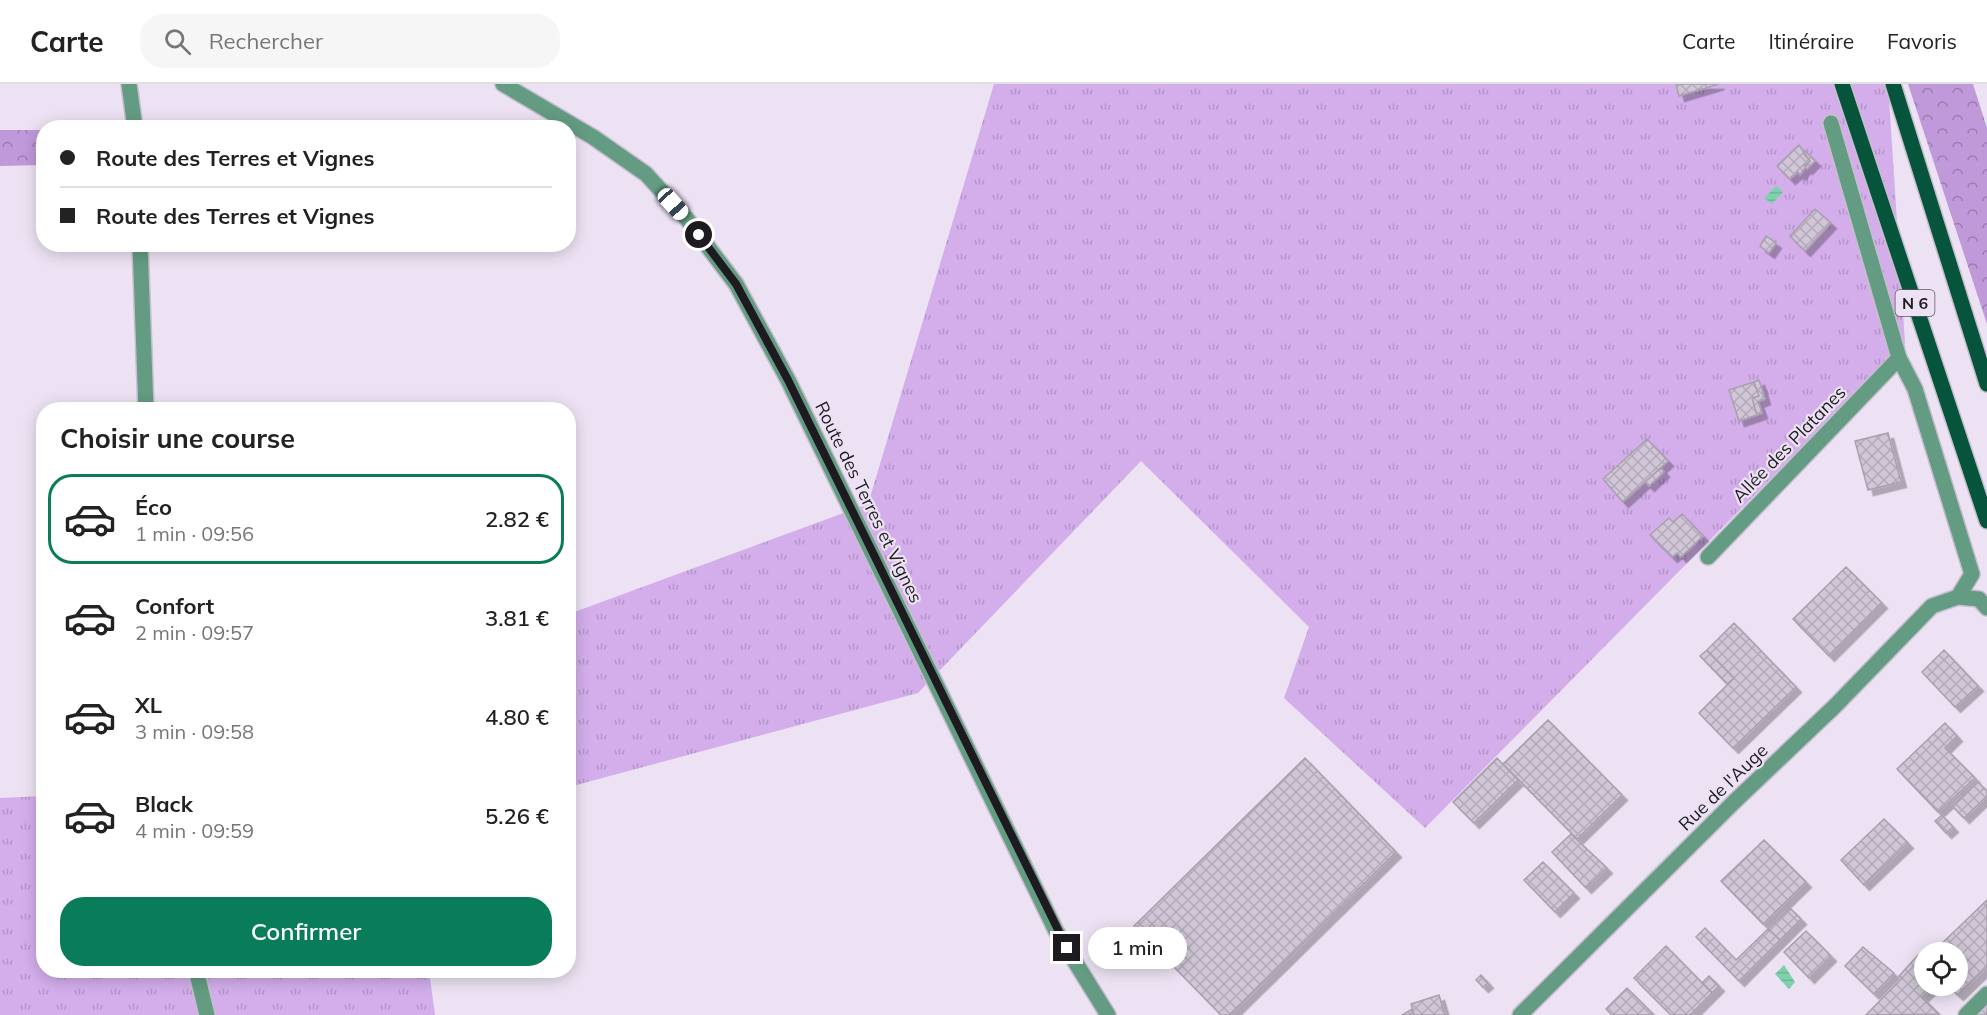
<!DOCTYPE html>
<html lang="fr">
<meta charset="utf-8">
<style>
body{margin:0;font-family:Mulish,sans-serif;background:#f6f6f6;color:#222;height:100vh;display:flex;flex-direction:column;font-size:22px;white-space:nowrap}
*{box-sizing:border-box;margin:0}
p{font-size:20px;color:#767676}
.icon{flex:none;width:33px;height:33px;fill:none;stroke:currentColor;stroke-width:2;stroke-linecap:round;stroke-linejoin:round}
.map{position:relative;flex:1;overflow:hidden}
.panel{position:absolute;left:36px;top:318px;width:540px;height:576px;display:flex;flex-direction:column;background:#fff;border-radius:24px;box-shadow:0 3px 15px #0003}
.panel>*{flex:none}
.banner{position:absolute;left:36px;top:36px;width:540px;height:132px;border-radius:24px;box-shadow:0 3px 15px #0003;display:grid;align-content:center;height:132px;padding:0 24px;background:#fff}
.fabs{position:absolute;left:1914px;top:858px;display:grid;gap:12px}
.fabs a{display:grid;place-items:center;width:54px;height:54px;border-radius:50%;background:#fff;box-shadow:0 3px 15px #0003;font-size:30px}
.end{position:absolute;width:27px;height:27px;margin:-14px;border:8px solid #1d1a20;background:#fff;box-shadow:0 0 0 3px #fff}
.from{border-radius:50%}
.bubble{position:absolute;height:42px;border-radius:21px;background:#fff;box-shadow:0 3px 15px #0003;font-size:20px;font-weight:600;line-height:42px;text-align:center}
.car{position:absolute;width:18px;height:36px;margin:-18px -9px;border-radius:8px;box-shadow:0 0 4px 2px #0007;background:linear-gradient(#fff 24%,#345 0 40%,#fff 0 76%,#345 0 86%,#fff 0)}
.banner b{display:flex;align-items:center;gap:21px;height:57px;font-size:22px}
.banner b+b{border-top:2px solid #e0e0e0}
.banner i{width:15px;height:15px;background:#222}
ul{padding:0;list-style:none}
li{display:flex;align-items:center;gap:18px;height:90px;margin:0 12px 9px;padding:0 12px;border:3px solid transparent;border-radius:24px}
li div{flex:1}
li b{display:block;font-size:22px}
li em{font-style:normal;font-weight:600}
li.on{border-color:#097c59}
li>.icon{width:54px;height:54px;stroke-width:1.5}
h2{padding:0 24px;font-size:27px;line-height:72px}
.button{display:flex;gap:12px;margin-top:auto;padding:12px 24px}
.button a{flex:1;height:69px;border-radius:24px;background:#097c59;color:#fff;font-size:24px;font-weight:600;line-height:69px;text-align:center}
header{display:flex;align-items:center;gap:36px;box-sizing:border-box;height:84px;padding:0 30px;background:#fff;border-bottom:2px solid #e0e0e0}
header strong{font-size:28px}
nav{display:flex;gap:33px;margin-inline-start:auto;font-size:21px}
.search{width:420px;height:54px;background:#f6f6f6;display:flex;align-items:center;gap:15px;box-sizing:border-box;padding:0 21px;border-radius:24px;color:#767676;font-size:22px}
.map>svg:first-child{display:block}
.grass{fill:url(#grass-tufts)}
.forest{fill:url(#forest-crowns)}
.water{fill:url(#water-rules)}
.building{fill:url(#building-cross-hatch);stroke:#a99faf;stroke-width:1.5;filter:url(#shadow)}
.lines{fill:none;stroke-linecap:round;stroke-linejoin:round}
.minor-casing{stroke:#c7becd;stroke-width:18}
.major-casing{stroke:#c7becd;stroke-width:18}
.minor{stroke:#639c82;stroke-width:15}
.major{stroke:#05543b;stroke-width:15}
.route{stroke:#1d1a20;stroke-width:8}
.labels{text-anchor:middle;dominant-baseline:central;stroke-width:4.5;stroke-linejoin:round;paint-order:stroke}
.shield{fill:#ece2f3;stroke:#5b565f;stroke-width:1.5}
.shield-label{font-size:16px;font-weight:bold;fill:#1d1a20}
.street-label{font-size:18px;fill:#1d1a20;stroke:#ece2f3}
</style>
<header>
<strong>Carte</strong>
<div class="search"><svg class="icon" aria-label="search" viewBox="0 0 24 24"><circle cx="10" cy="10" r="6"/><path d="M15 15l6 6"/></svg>Rechercher</div>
<nav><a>Carte</a><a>Itinéraire</a><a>Favoris</a></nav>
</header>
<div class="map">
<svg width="1987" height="931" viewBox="0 0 1987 931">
<defs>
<pattern id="grass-tufts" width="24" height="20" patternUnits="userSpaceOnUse" patternTransform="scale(1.5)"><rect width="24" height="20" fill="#d3aeeb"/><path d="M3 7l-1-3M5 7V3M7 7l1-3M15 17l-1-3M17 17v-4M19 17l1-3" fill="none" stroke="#b595c9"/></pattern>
<pattern id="forest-crowns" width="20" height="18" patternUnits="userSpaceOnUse" patternTransform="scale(1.5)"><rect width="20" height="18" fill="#bf99d9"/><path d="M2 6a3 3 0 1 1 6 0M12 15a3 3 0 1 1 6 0" fill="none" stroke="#9b7cb0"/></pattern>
<pattern id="water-rules" width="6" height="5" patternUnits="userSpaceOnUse" patternTransform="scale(1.5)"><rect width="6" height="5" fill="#7dd2ad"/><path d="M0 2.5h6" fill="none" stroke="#6cb495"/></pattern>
<pattern id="building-cross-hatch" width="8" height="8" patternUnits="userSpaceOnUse" patternTransform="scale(1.5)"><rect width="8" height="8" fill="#d0c6d7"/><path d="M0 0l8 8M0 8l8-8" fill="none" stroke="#b2aab8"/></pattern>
<filter id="shadow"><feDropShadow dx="5.5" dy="5.5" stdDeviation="0" flood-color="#0004"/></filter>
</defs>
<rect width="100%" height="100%" fill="#ece2f3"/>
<path class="grass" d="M 994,0 L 1888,0 L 1905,259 L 1425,744 L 1284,614 L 1309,543 L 1141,377 L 918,609 L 569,703 L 569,530 L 868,420 Z
M 43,712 L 44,886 L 429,887 L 435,931 L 0,931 L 0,714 Z"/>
<path class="forest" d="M 1908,0 L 1973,0 L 1987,44 L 1987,240 Z
M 0,46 L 43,46 L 43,81 L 0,82 Z"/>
<path class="water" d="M 1776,102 L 1783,108 L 1772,120 L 1764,114 Z
M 1784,881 L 1795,898 L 1789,905 L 1775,890 Z"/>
<path class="building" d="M 1676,0 L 1719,0 L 1679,12 Z
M 1799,61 L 1810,77 L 1800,91 L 1798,88 L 1790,95 L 1777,82 Z
M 1805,67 L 1815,77 L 1807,85 L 1804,82 L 1810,77 L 1803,69 Z
M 1815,125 L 1831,139 L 1805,167 L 1790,152 Z
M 1766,152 L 1776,159 L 1769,169 L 1760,162 Z
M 1759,296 L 1765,315 L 1758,318 L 1762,329 L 1757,331 L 1752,314 L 1759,312 L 1754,298 Z
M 1754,298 L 1759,312 L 1752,314 L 1757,331 L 1739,337 L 1729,306 Z
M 1888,349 L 1901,398 L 1868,406 L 1855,357 Z
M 1647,355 L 1668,377 L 1623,418 L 1603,395 Z
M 1661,384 L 1664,388 L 1649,402 L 1645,398 Z
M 1682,430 L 1703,452 L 1681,473 L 1677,469 L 1672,473 L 1650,451 L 1669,434 L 1673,438 Z
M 1846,483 L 1882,519 L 1829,572 L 1793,535 Z
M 1734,539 L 1796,603 L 1733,664 L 1699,629 L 1734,594 L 1707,566 Z
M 1707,566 L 1734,594 L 1727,600 L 1700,572 Z
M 1944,566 L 1978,602 L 1955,623 L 1922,588 Z
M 1548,636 L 1622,711 L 1577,755 L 1503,680 Z
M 1945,639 L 1957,652 L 1945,664 L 1975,694 L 1938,728 L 1897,685 Z
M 1305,674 L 1396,768 L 1230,931 L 1221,931 L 1134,842 Z
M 1497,674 L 1518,696 L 1474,739 L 1453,718 Z
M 1978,698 L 1987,707 L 1987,712 L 1964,734 L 1952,722 Z
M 1942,731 L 1953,743 L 1946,749 L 1935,737 Z
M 1884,735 L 1908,759 L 1864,801 L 1841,776 Z
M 1571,750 L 1607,784 L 1586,804 L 1552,768 Z
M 1764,756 L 1806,798 L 1763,840 L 1721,797 Z
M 1543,778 L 1574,809 L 1555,828 L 1524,796 Z
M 1987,816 L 1987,883 L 1958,911 L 1948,902 L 1958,902 L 1958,868 L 1933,868 Z
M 1790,824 L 1801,835 L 1780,856 L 1768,845 Z
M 1705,844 L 1736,876 L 1768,845 L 1780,856 L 1739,897 L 1696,853 Z
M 1806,847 L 1831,872 L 1809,894 L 1784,868 Z
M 1666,862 L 1712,909 L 1690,931 L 1671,931 L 1634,894 Z
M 1863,863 L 1894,889 L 1874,910 L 1845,882 Z
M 1918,871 L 1924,877 L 1924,902 L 1934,902 L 1922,913 L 1939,930 L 1866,931 L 1902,894 L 1899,892 Z
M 1481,891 L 1488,899 L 1483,903 L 1476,896 Z
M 1709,892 L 1719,902 L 1712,909 L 1702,899 Z
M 1627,904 L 1654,931 L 1612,931 L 1606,925 Z
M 1439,911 L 1445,931 L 1414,931 L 1411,920 Z
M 1987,920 L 1987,931 L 1976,931 Z
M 1412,925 L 1414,931 L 1402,931 Z"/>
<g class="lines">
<g class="minor-casing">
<path id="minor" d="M 129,0 L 135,44
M 503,0 L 593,53 L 646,90 L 687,135 L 736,200 L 788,296 L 1056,847 L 1108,931
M 1831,39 L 1899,274
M 140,160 L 146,326
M 1708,473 L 1899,274 L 1915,305 L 1972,490 L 1958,513
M 196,886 L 207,931
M 1520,931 L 1734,718 L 1835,622 L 1932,522 L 1958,513 L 1979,515 L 1987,524
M 1966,931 L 1987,910"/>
</g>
<g class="major-casing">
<path id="major" d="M 1842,0 L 1987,437
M 1893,0 L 1987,300"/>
</g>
<use href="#minor" class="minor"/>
<use href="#major" class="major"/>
</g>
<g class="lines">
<path class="route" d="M 699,151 L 736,200 L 788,296 L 1067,864"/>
</g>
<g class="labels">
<rect class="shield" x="1895.5" y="206" width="39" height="26" rx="4.5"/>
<g class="shield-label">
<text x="1915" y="219">N 6</text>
</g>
<g class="street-label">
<text transform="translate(1789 360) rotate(-46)">Allée des Platanes</text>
<text transform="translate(869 418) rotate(64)">Route des Terres et Vignes</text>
<text transform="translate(1723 703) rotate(-44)">Rue de l'Auge</text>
</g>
</g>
</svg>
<div class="fabs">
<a><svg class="icon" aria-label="locate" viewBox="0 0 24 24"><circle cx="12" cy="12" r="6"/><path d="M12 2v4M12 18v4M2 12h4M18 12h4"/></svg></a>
</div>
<i class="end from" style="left:699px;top:151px"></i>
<i class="end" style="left:1067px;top:864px"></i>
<div class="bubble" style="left:1088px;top:843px;width:99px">1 min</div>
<i class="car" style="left:673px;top:120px;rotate:138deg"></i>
<div class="banner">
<b><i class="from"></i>Route des Terres et Vignes</b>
<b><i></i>Route des Terres et Vignes</b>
</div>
<section class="panel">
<h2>Choisir une course</h2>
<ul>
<li class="on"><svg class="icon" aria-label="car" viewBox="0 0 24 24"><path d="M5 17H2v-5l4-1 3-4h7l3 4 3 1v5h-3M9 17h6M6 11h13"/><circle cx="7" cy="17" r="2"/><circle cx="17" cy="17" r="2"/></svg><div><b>Éco</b><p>1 min · 09:56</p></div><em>2.82 €</em></li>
<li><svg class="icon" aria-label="car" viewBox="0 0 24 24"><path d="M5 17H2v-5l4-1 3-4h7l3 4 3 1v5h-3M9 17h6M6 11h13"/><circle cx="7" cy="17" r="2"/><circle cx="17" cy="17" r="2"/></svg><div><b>Confort</b><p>2 min · 09:57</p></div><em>3.81 €</em></li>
<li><svg class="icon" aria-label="car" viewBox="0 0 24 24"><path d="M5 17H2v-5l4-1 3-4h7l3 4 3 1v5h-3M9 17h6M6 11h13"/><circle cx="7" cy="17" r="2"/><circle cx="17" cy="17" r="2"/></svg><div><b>XL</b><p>3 min · 09:58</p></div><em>4.80 €</em></li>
<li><svg class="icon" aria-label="car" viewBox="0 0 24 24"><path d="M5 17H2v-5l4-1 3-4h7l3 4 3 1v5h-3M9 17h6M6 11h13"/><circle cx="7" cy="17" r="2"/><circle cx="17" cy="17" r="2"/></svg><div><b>Black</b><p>4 min · 09:59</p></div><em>5.26 €</em></li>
</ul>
<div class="button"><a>Confirmer</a></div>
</section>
</div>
